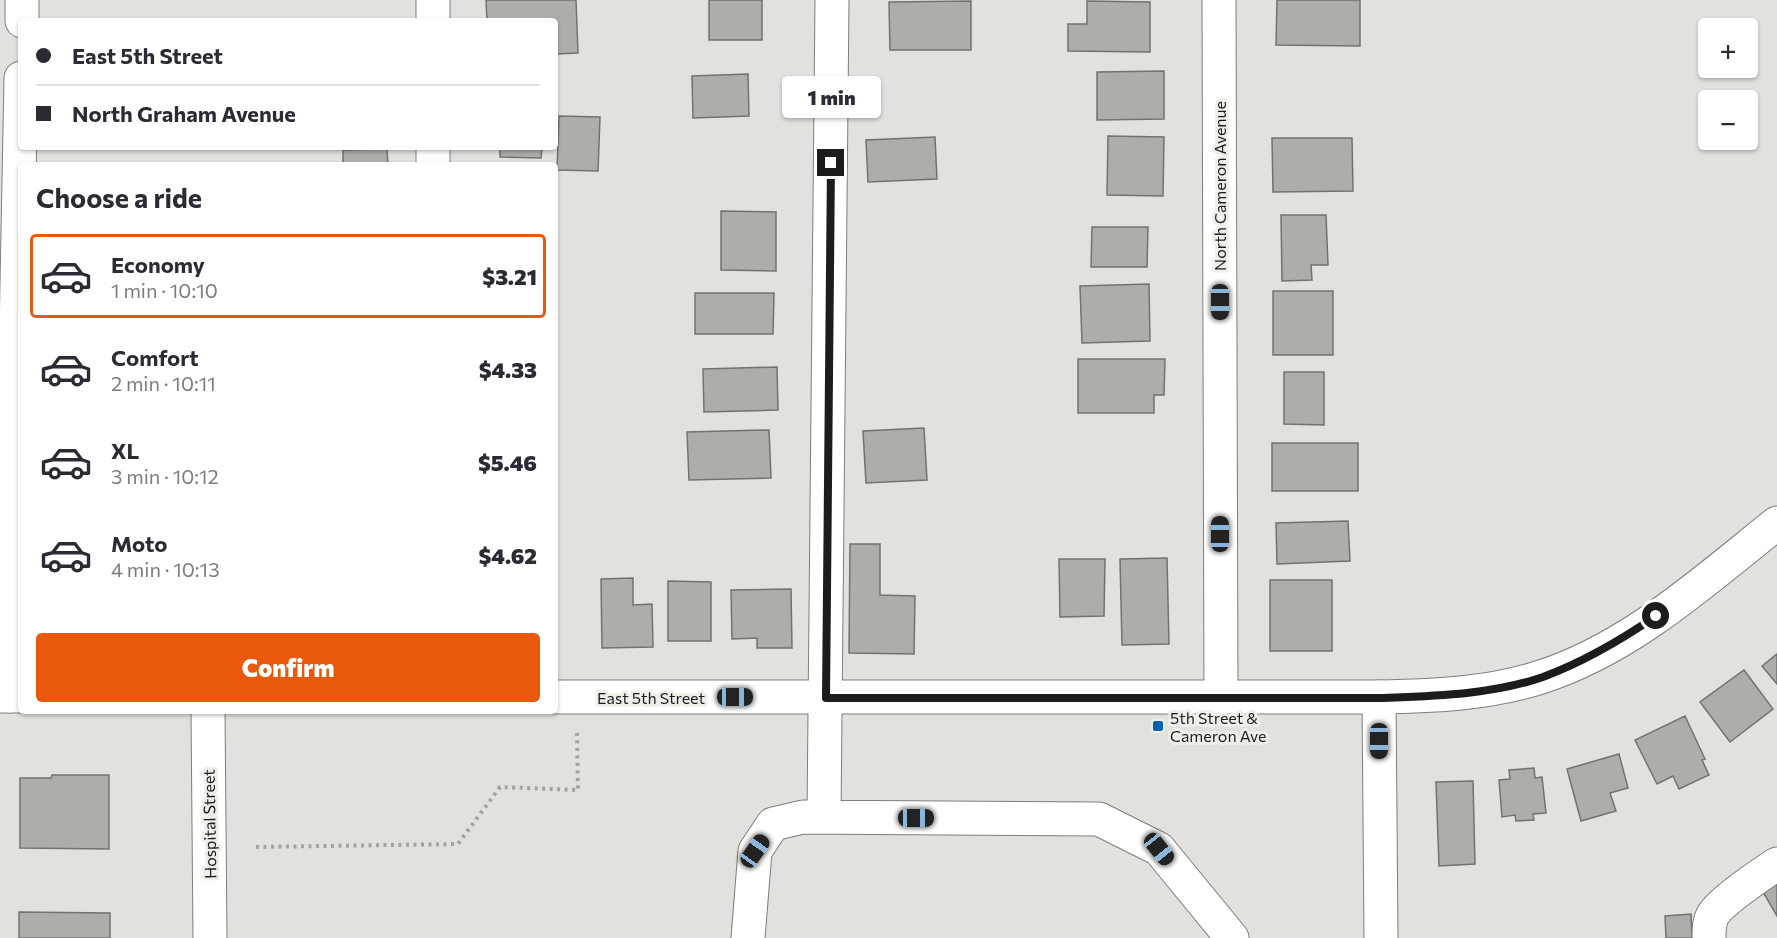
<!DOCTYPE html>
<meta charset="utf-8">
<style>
body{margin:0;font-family:Commissioner,sans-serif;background:#f2f2f3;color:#2b2b33;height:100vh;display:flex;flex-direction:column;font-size:22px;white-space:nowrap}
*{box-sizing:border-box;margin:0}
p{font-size:20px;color:#7c7c81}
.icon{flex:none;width:33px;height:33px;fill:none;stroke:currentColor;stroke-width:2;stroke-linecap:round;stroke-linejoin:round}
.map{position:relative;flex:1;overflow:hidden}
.side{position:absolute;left:18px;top:162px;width:540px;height:552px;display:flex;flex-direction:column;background:#fff;border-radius:6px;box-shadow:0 2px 4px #0004}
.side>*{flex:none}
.guide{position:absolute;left:18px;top:18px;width:540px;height:132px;border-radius:6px;box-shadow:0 2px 4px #0004;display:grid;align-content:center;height:132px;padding:0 18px;background:#fff}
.tools{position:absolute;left:1698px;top:18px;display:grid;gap:12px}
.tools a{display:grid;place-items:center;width:60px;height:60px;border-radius:6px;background:#fff;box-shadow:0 2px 4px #0004;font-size:30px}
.end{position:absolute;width:27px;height:27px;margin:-14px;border:8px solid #1c1c1a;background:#fff;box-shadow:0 0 0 3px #fff}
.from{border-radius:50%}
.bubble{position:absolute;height:42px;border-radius:6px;background:#fff;box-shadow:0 2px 4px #0004;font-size:20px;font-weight:800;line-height:42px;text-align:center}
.car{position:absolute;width:18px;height:36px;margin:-18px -9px;border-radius:8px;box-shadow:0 0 4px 2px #0007;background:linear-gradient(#222 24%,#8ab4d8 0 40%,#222 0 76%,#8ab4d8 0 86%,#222 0)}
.guide b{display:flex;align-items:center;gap:21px;height:57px;font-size:22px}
.guide b+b{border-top:2px solid #e1e1e2}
.guide i{width:15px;height:15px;background:#2b2b33}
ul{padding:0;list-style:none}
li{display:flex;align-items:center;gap:18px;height:84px;margin:0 12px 9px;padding:0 6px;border:3px solid transparent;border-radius:6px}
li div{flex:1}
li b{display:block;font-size:22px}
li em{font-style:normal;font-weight:800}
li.current{border-color:#ea580c}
li>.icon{width:54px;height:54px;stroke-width:1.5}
h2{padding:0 18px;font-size:27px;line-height:72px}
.cta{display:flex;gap:12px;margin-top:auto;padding:12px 18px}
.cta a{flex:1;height:69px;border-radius:6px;background:#ea580c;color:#fff;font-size:24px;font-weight:800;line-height:69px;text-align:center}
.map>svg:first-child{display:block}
.building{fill:#aeada9;stroke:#72726e;stroke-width:1.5}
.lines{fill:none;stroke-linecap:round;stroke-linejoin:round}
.minor-casing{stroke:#7e7e7a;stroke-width:35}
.major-casing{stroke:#7e7e7a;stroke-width:35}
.path{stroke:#a4a3a0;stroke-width:4;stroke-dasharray:3 4.5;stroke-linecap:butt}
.minor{stroke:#fff;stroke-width:33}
.major{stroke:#fff;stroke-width:33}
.route{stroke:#1c1c1a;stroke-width:8}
.poi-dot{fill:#0063af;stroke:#efefea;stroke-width:2}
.labels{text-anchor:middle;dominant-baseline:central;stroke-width:6;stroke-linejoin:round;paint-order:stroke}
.street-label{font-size:16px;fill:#1c1c1a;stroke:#efefea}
.poi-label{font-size:16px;fill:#1c1c1a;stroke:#efefea;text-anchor:start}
</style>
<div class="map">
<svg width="1777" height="938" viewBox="0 0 1777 938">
<rect width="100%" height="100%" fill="#e2e1dd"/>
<path class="building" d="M 486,0 L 576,0 L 578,53 L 555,54 L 555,21 L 487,21 Z
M 709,0 L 762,0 L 762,40 L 709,40 Z
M 1277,0 L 1360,0 L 1360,46 L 1276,45 Z
M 971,1 L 971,50 L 890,50 L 889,2 Z
M 1087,1 L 1150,2 L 1150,52 L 1068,51 L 1068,24 L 1087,24 Z
M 1164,71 L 1164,119 L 1097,120 L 1097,72 Z
M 748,74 L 749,116 L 693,118 L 692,76 Z
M 559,116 L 600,117 L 598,171 L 557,170 Z
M 1108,136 L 1164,137 L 1163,196 L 1107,195 Z
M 935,137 L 937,179 L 868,182 L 866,140 Z
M 1272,138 L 1352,138 L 1353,191 L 1273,192 Z
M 500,147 L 542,147 L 541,158 L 500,157 Z
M 387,149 L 388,165 L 343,165 L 343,150 Z
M 721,211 L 776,212 L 776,271 L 721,270 Z
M 1281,215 L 1326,215 L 1328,265 L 1311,265 L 1312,280 L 1282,281 Z
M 1092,227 L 1148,227 L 1147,267 L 1091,267 Z
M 1149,284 L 1150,341 L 1082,343 L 1080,286 Z
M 1273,291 L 1333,291 L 1333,355 L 1273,355 Z
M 695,293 L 774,293 L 773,334 L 695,334 Z
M 1078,359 L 1165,359 L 1164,395 L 1154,395 L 1154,413 L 1078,413 Z
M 777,367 L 778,410 L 704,412 L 703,369 Z
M 1284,372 L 1324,372 L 1324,425 L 1284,424 Z
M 924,428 L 927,480 L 866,483 L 863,431 Z
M 769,430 L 771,478 L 689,480 L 687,432 Z
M 1272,443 L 1358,443 L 1358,491 L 1272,491 Z
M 1348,521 L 1350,561 L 1277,564 L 1276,523 Z
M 850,544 L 880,544 L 880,595 L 915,596 L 914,654 L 849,653 Z
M 1167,558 L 1169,644 L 1122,645 L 1120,559 Z
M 1059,559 L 1105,559 L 1104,616 L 1060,617 Z
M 633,578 L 633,605 L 652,604 L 653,647 L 602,648 L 601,579 Z
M 1270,580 L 1332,580 L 1332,651 L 1270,651 Z
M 668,581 L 711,582 L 711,641 L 668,641 Z
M 791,589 L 792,648 L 757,648 L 757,638 L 732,639 L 731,590 Z
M 1777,654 L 1777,684 L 1762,666 Z
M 1744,670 L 1773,709 L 1730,742 L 1700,702 Z
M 1685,716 L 1705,759 L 1702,760 L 1709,775 L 1679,789 L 1673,776 L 1657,784 L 1635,740 Z
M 1619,754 L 1628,788 L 1610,793 L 1616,811 L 1581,821 L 1567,769 Z
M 1534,768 L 1535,778 L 1542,777 L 1546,813 L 1533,814 L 1534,820 L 1516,821 L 1515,815 L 1502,817 L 1499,780 L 1510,779 L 1509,770 Z
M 52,775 L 109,775 L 109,849 L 20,848 L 20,778 L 51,778 Z
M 1473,781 L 1475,864 L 1439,866 L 1436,782 Z
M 1777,884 L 1777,916 L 1763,892 Z
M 19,912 L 110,913 L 110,938 L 19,938 Z
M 1691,914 L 1692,938 L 1666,938 L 1665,916 Z"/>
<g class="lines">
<g class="minor-casing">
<path id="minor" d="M 433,0 L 433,21
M 1219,0 L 1221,697
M 22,21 L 22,0
M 433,147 L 433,165
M 9,696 L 21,78
M 1379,697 L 1381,938
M 208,711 L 210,938
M 824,817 L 832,0
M 748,938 L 755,851 L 773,824 L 803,817 L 1099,819 L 1159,849 L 1232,938
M 1709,938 C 1709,929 1709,922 1713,915 C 1720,902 1763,873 1777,864"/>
</g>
<g class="major-casing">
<path id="major" d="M 0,696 L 21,696
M 555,697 L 1379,697 C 1433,696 1489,694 1541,677 C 1631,648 1704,581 1777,523"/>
</g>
<path class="path" d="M 256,847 L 458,844 L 500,787 L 578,790 L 577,730"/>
<use href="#minor" class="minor"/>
<use href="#major" class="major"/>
</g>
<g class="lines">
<path class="route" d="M 831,163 L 826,698 L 1379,698 C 1433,696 1491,695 1543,677 C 1583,662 1621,640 1656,616"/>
</g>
<rect class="poi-dot" x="1152" y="720" width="12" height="12" rx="3"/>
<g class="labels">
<g class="street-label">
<text transform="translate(1219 186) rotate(-90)">North Cameron Avenue</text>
<text x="651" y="697">East 5th Street</text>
<text transform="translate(209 824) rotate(-91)">Hospital Street</text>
</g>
<g class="poi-label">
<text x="1170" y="717">5th Street &amp;<tspan x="1170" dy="18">Cameron Ave</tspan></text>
</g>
</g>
</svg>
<div class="tools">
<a>+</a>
<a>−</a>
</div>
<i class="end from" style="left:1656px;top:616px"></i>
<i class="end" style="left:831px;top:163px"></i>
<div class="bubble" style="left:782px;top:76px;width:99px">1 min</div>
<i class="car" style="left:1220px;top:302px;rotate:180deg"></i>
<i class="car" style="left:1220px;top:534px;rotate:0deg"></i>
<i class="car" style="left:735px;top:697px;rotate:90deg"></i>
<i class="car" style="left:1379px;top:741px;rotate:180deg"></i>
<i class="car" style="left:916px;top:818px;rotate:90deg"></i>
<i class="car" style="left:1159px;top:849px;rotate:141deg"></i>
<i class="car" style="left:755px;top:851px;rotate:35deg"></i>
<div class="guide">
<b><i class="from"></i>East 5th Street</b>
<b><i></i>North Graham Avenue</b>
</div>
<section class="side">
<h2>Choose a ride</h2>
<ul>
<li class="current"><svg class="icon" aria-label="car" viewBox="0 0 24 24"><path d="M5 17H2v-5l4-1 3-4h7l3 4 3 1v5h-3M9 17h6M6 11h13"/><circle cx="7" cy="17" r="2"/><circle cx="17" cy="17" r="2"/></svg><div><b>Economy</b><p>1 min · 10:10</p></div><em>$3.21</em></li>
<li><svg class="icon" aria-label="car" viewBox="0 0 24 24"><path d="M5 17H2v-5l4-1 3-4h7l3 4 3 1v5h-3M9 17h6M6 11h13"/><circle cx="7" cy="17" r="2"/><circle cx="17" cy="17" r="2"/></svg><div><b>Comfort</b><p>2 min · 10:11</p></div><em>$4.33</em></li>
<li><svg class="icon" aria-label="car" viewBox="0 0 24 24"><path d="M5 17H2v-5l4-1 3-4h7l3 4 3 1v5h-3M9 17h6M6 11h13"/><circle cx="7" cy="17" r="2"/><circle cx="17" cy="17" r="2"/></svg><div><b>XL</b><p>3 min · 10:12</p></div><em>$5.46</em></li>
<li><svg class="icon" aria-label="car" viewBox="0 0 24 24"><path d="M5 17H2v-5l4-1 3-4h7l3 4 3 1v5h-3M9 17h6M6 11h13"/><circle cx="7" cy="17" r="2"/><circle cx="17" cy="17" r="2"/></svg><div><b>Moto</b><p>4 min · 10:13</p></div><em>$4.62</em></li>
</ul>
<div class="cta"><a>Confirm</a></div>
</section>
</div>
